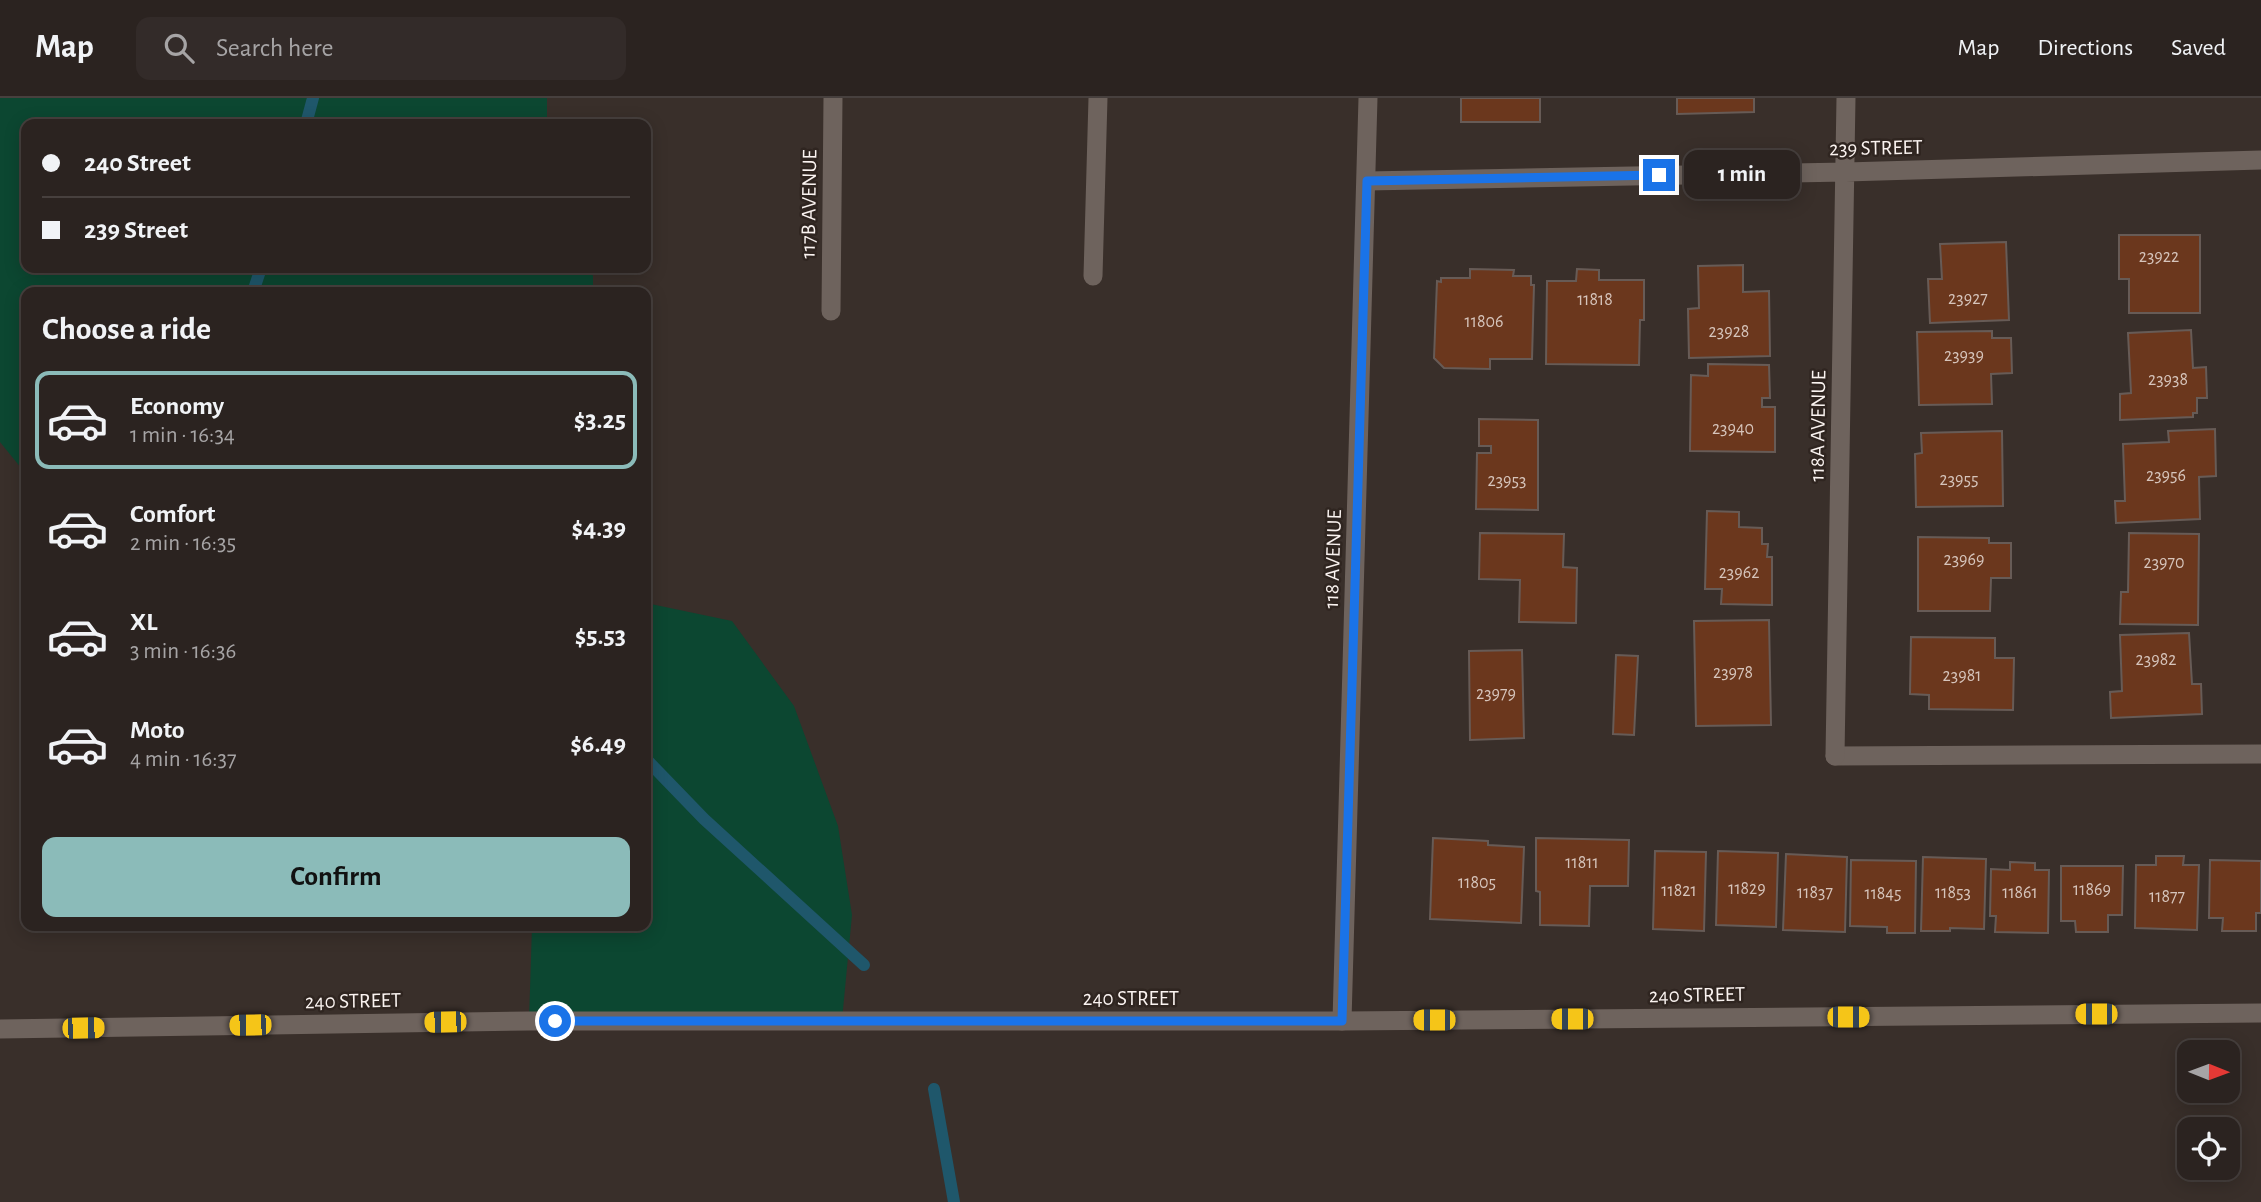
<!DOCTYPE html>
<meta charset="utf-8">
<style>
body{margin:0;font-family:"Alegreya Sans",sans-serif;background:#332b29;color:#f1f3f6;height:100vh;display:flex;flex-direction:column;font-size:26px;white-space:nowrap}
*{box-sizing:border-box;margin:0}
p{font-size:23px;color:#a6a4a5}
.icon{flex:none;width:38px;height:38px;fill:none;stroke:currentColor;stroke-width:2;stroke-linecap:round;stroke-linejoin:round}
.map{position:relative;flex:1;overflow:hidden}
.panel{position:absolute;left:21px;top:189px;width:630px;height:644px;display:flex;flex-direction:column;background:#2b2320;border-radius:14px;box-shadow:0 4px 18px #0003,0 0 0 2px #47403e}
.panel>*{flex:none}
.hud{position:absolute;left:21px;top:21px;width:630px;height:154px;border-radius:14px;box-shadow:0 4px 18px #0003,0 0 0 2px #47403e;display:grid;align-content:center;height:154px;padding:0 21px;background:#2b2320}
.needle{width:46px;rotate:91deg}
.tools{position:absolute;left:2177px;top:942px;display:grid;gap:14px}
.tools a{display:grid;place-items:center;width:63px;height:63px;border-radius:14px;background:#2b2320;box-shadow:0 4px 18px #0003,0 0 0 2px #47403e;font-size:35px}
.end{position:absolute;width:32px;height:32px;margin:-16px;border:9px solid #1a73e8;background:#fff;box-shadow:0 0 0 4px #fff}
.from{border-radius:50%}
.bubble{position:absolute;height:49px;border-radius:14px;background:#2b2320;box-shadow:0 4px 18px #0003,0 0 0 2px #47403e;font-size:23px;font-weight:700;line-height:49px;text-align:center}
.car{position:absolute;width:21px;height:42px;margin:-21px -10px;border-radius:9px;box-shadow:0 0 5px 2px #0007;background:linear-gradient(#f5c518 24%,#345 0 40%,#f5c518 0 76%,#345 0 86%,#f5c518 0)}
.hud b{display:flex;align-items:center;gap:24px;height:66px;font-size:26px}
.hud b+b{border-top:2px solid #47403e}
.hud i{width:18px;height:18px;background:#f1f3f6}
ul{padding:0;list-style:none}
li{display:flex;align-items:center;gap:21px;height:98px;margin:0 14px 10px;padding:0 7px;border:4px solid transparent;border-radius:14px}
li div{flex:1}
li b{display:block;font-size:26px}
li em{font-style:normal;font-weight:700}
li.current{border-color:#8bbbb9}
li>.icon{width:63px;height:63px;stroke-width:1.5}
h2{padding:0 21px;font-size:32px;line-height:84px}
.primary-button{display:flex;gap:14px;margin-top:auto;padding:14px 21px}
.primary-button a{flex:1;height:80px;border-radius:14px;background:#8bbbb9;color:#111;font-size:28px;font-weight:700;line-height:80px;text-align:center}
header{display:flex;align-items:center;gap:42px;box-sizing:border-box;height:98px;padding:0 35px;background:#2b2320;border-bottom:2px solid #47403e}
header strong{font-size:33px}
nav{display:flex;gap:38px;margin-inline-start:auto;font-size:24px}
.search{width:490px;height:63px;background:#332b29;display:flex;align-items:center;gap:18px;box-sizing:border-box;padding:0 24px;border-radius:14px;color:#a6a4a5;font-size:26px}
.map>svg:first-child{display:block}
.green{fill:#0c4731}
.lines{fill:none;stroke-linecap:round;stroke-linejoin:round}
.stream{stroke:#1f576b;stroke-width:12}
.building{fill:#6b371d;stroke:#675b56;stroke-width:2}
.service{stroke:#6e635d;stroke-width:19}
.minor{stroke:#6e635d;stroke-width:19}
.tertiary{stroke:#6e635d;stroke-width:19}
.secondary{stroke:#6e635d;stroke-width:19}
.route{stroke:#1a73e8;stroke-width:9}
.labels{text-anchor:middle;dominant-baseline:central;stroke-width:5;stroke-linejoin:round;paint-order:stroke}
.number-label{font-size:18px;fill:#d6c4bb}
.street-label{font-size:21px;fill:#faf3f0;stroke:#2f2520}
</style>
<header>
<strong>Map</strong>
<div class="search"><svg class="icon" aria-label="search" viewBox="0 0 24 24"><circle cx="10" cy="10" r="6"/><path d="M15 15l6 6"/></svg>Search here</div>
<nav><a>Map</a><a>Directions</a><a>Saved</a></nav>
</header>
<div class="map">
<svg width="2261" height="1104" viewBox="0 0 2261 1104">
<rect width="100%" height="100%" fill="#392f2a"/>
<path class="green" d="M 0,0 L 547,0 L 547,26 L 26,26 L 26,170 L 589,170 L 593,178 L 593,194 L 26,194 L 26,376 L 0,344 Z
M 646,505 L 732,523 L 794,608 L 838,728 L 852,817 L 842,922 L 529,923 L 532,828 L 646,828 Z"/>
<g class="lines">
<path class="stream" d="M 306,26 L 313,0
M 253,194 L 261,170
M 646,661 L 704,721 L 864,867
M 934,991 L 954,1104"/>
</g>
<path class="building" d="M 1461,0 L 1540,0 L 1540,24 L 1461,24 Z
M 1677,0 L 1754,0 L 1754,14 L 1677,16 Z
M 2119,137 L 2200,137 L 2200,215 L 2129,215 L 2129,181 L 2119,181 Z
M 2006,144 L 2009,222 L 1930,225 L 1928,181 L 1942,181 L 1940,146 Z
M 1743,167 L 1743,194 L 1769,193 L 1770,258 L 1689,260 L 1688,211 L 1699,210 L 1698,168 Z
M 1470,171 L 1514,172 L 1513,178 L 1531,178 L 1531,187 L 1534,187 L 1532,261 L 1490,261 L 1490,271 L 1444,270 L 1434,260 L 1437,183 L 1441,184 L 1441,180 L 1470,180 Z
M 1577,171 L 1599,172 L 1599,182 L 1644,182 L 1644,222 L 1640,222 L 1639,267 L 1546,266 L 1547,183 L 1576,183 Z
M 2191,232 L 2193,270 L 2206,269 L 2207,300 L 2197,300 L 2197,315 L 2193,315 L 2193,319 L 2120,322 L 2120,296 L 2131,295 L 2128,235 Z
M 1992,233 L 1992,240 L 2011,240 L 2012,275 L 1991,276 L 1992,306 L 1919,307 L 1917,234 Z
M 1708,266 L 1769,267 L 1770,300 L 1762,300 L 1762,309 L 1775,309 L 1775,354 L 1690,353 L 1691,277 L 1708,278 Z
M 1479,321 L 1538,322 L 1538,412 L 1476,411 L 1477,355 L 1491,355 L 1491,348 L 1479,348 Z
M 2215,331 L 2216,378 L 2199,379 L 2200,421 L 2116,425 L 2115,403 L 2125,403 L 2123,346 L 2169,344 L 2168,333 Z
M 2002,333 L 2003,408 L 1916,409 L 1915,356 L 1922,355 L 1921,335 Z
M 1707,413 L 1739,414 L 1739,429 L 1762,430 L 1762,446 L 1768,446 L 1767,459 L 1772,459 L 1772,507 L 1721,506 L 1722,491 L 1705,491 Z
M 1480,435 L 1564,436 L 1563,469 L 1577,470 L 1576,525 L 1519,524 L 1520,482 L 1479,481 Z
M 2129,435 L 2199,436 L 2198,527 L 2120,526 L 2121,494 L 2128,494 Z
M 1918,439 L 1989,440 L 1989,445 L 2011,445 L 2011,480 L 1991,480 L 1990,513 L 1918,513 Z
M 1769,522 L 1771,627 L 1696,628 L 1694,523 Z
M 2189,535 L 2192,586 L 2201,586 L 2202,616 L 2111,620 L 2110,594 L 2122,593 L 2120,537 Z
M 1911,539 L 1995,540 L 1995,560 L 2014,560 L 2013,612 L 1929,611 L 1929,597 L 1910,596 Z
M 1522,552 L 1524,640 L 1470,642 L 1469,553 Z
M 1616,557 L 1638,558 L 1634,637 L 1613,636 Z
M 1433,740 L 1488,743 L 1488,747 L 1524,749 L 1521,825 L 1430,821 Z
M 1536,740 L 1629,742 L 1628,788 L 1590,788 L 1589,828 L 1540,827 L 1540,794 L 1536,793 Z
M 1655,753 L 1706,754 L 1704,833 L 1653,831 Z
M 1718,753 L 1778,755 L 1776,829 L 1716,827 Z
M 1786,756 L 1847,759 L 1845,834 L 1783,832 Z
M 2156,758 L 2184,758 L 2183,767 L 2199,767 L 2197,832 L 2135,830 L 2136,767 L 2156,767 Z
M 1923,759 L 1986,761 L 1984,831 L 1950,830 L 1950,833 L 1921,833 Z
M 1851,762 L 1916,763 L 1915,835 L 1887,835 L 1887,829 L 1850,828 Z
M 2210,762 L 2261,763 L 2261,815 L 2256,815 L 2256,833 L 2222,833 L 2223,820 L 2209,820 Z
M 2010,764 L 2035,765 L 2035,772 L 2049,772 L 2048,835 L 1995,834 L 1996,818 L 1990,818 L 1991,771 L 2010,772 Z
M 2061,768 L 2123,768 L 2122,817 L 2108,817 L 2108,834 L 2076,834 L 2075,823 L 2061,823 Z"/>
<g class="lines">
<path class="service" d="M 1093,178 L 1098,0
M 1835,658 L 2261,656"/>
<path class="minor" d="M 1367,83 L 1846,74 L 2261,62
M 831,213 L 833,0
M 1835,658 L 1846,0"/>
<path class="tertiary" d="M 1342,923 L 1368,0"/>
<path class="secondary" d="M 0,931 L 529,923 L 1342,923 L 2261,915"/>
</g>
<g class="lines">
<path class="route" d="M 555,923 L 1342,923 L 1367,83 L 1659,77"/>
</g>
<g class="labels">
<g class="number-label">
<text x="2159" y="159">23922</text>
<text x="1968" y="201">23927</text>
<text x="1595" y="202">11818</text>
<text x="1484" y="224">11806</text>
<text x="1729" y="234">23928</text>
<text x="1964" y="258">23939</text>
<text x="2168" y="282">23938</text>
<text x="1733" y="331">23940</text>
<text x="2166" y="378">23956</text>
<text x="1959" y="382">23955</text>
<text x="1507" y="383">23953</text>
<text x="1964" y="462">23969</text>
<text x="2164" y="465">23970</text>
<text x="1739" y="475">23962</text>
<text x="2156" y="562">23982</text>
<text x="1733" y="575">23978</text>
<text x="1962" y="578">23981</text>
<text x="1496" y="596">23979</text>
<text x="1582" y="765">11811</text>
<text x="1477" y="785">11805</text>
<text x="1747" y="791">11829</text>
<text x="2092" y="792">11869</text>
<text x="1679" y="793">11821</text>
<text x="1815" y="795">11837</text>
<text x="1953" y="795">11853</text>
<text x="2020" y="795">11861</text>
<text x="1883" y="796">11845</text>
<text x="2167" y="799">11877</text>
</g>
<g class="street-label">
<text transform="translate(1876 50) rotate(-1)">239 STREET</text>
<text transform="translate(809 106) rotate(-89)">117B AVENUE</text>
<text transform="translate(1818 328) rotate(-89)">118A AVENUE</text>
<text transform="translate(1333 461) rotate(-88)">118 AVENUE</text>
<text transform="translate(1697 897) rotate(-1)">240 STREET</text>
<text x="1131" y="900">240 STREET</text>
<text transform="translate(353 903) rotate(-1)">240 STREET</text>
</g>
</g>
</svg>
<div class="tools">
<a><svg class="needle" viewBox="-14 -14 28 28"><path d="M0-13l5 13h-10z" fill="#e53935"/><path d="M0 13l5-13h-10z" fill="#a6a4a5"/></svg></a>
<a><svg class="icon" aria-label="locate" viewBox="0 0 24 24"><circle cx="12" cy="12" r="6"/><path d="M12 2v4M12 18v4M2 12h4M18 12h4"/></svg></a>
</div>
<i class="end from" style="left:555px;top:923px"></i>
<i class="end" style="left:1659px;top:77px"></i>
<div class="bubble" style="left:1684px;top:52px;width:116px">1 min</div>
<i class="car" style="left:2096px;top:916px;rotate:270deg"></i>
<i class="car" style="left:1848px;top:919px;rotate:90deg"></i>
<i class="car" style="left:1572px;top:921px;rotate:270deg"></i>
<i class="car" style="left:1434px;top:922px;rotate:270deg"></i>
<i class="car" style="left:445px;top:924px;rotate:269deg"></i>
<i class="car" style="left:250px;top:927px;rotate:269deg"></i>
<i class="car" style="left:83px;top:930px;rotate:89deg"></i>
<div class="hud">
<b><i class="from"></i>240 Street</b>
<b><i></i>239 Street</b>
</div>
<section class="panel">
<h2>Choose a ride</h2>
<ul>
<li class="current"><svg class="icon" aria-label="car" viewBox="0 0 24 24"><path d="M5 17H2v-5l4-1 3-4h7l3 4 3 1v5h-3M9 17h6M6 11h13"/><circle cx="7" cy="17" r="2"/><circle cx="17" cy="17" r="2"/></svg><div><b>Economy</b><p>1 min · 16:34</p></div><em>$3.25</em></li>
<li><svg class="icon" aria-label="car" viewBox="0 0 24 24"><path d="M5 17H2v-5l4-1 3-4h7l3 4 3 1v5h-3M9 17h6M6 11h13"/><circle cx="7" cy="17" r="2"/><circle cx="17" cy="17" r="2"/></svg><div><b>Comfort</b><p>2 min · 16:35</p></div><em>$4.39</em></li>
<li><svg class="icon" aria-label="car" viewBox="0 0 24 24"><path d="M5 17H2v-5l4-1 3-4h7l3 4 3 1v5h-3M9 17h6M6 11h13"/><circle cx="7" cy="17" r="2"/><circle cx="17" cy="17" r="2"/></svg><div><b>XL</b><p>3 min · 16:36</p></div><em>$5.53</em></li>
<li><svg class="icon" aria-label="car" viewBox="0 0 24 24"><path d="M5 17H2v-5l4-1 3-4h7l3 4 3 1v5h-3M9 17h6M6 11h13"/><circle cx="7" cy="17" r="2"/><circle cx="17" cy="17" r="2"/></svg><div><b>Moto</b><p>4 min · 16:37</p></div><em>$6.49</em></li>
</ul>
<div class="primary-button"><a>Confirm</a></div>
</section>
</div>
